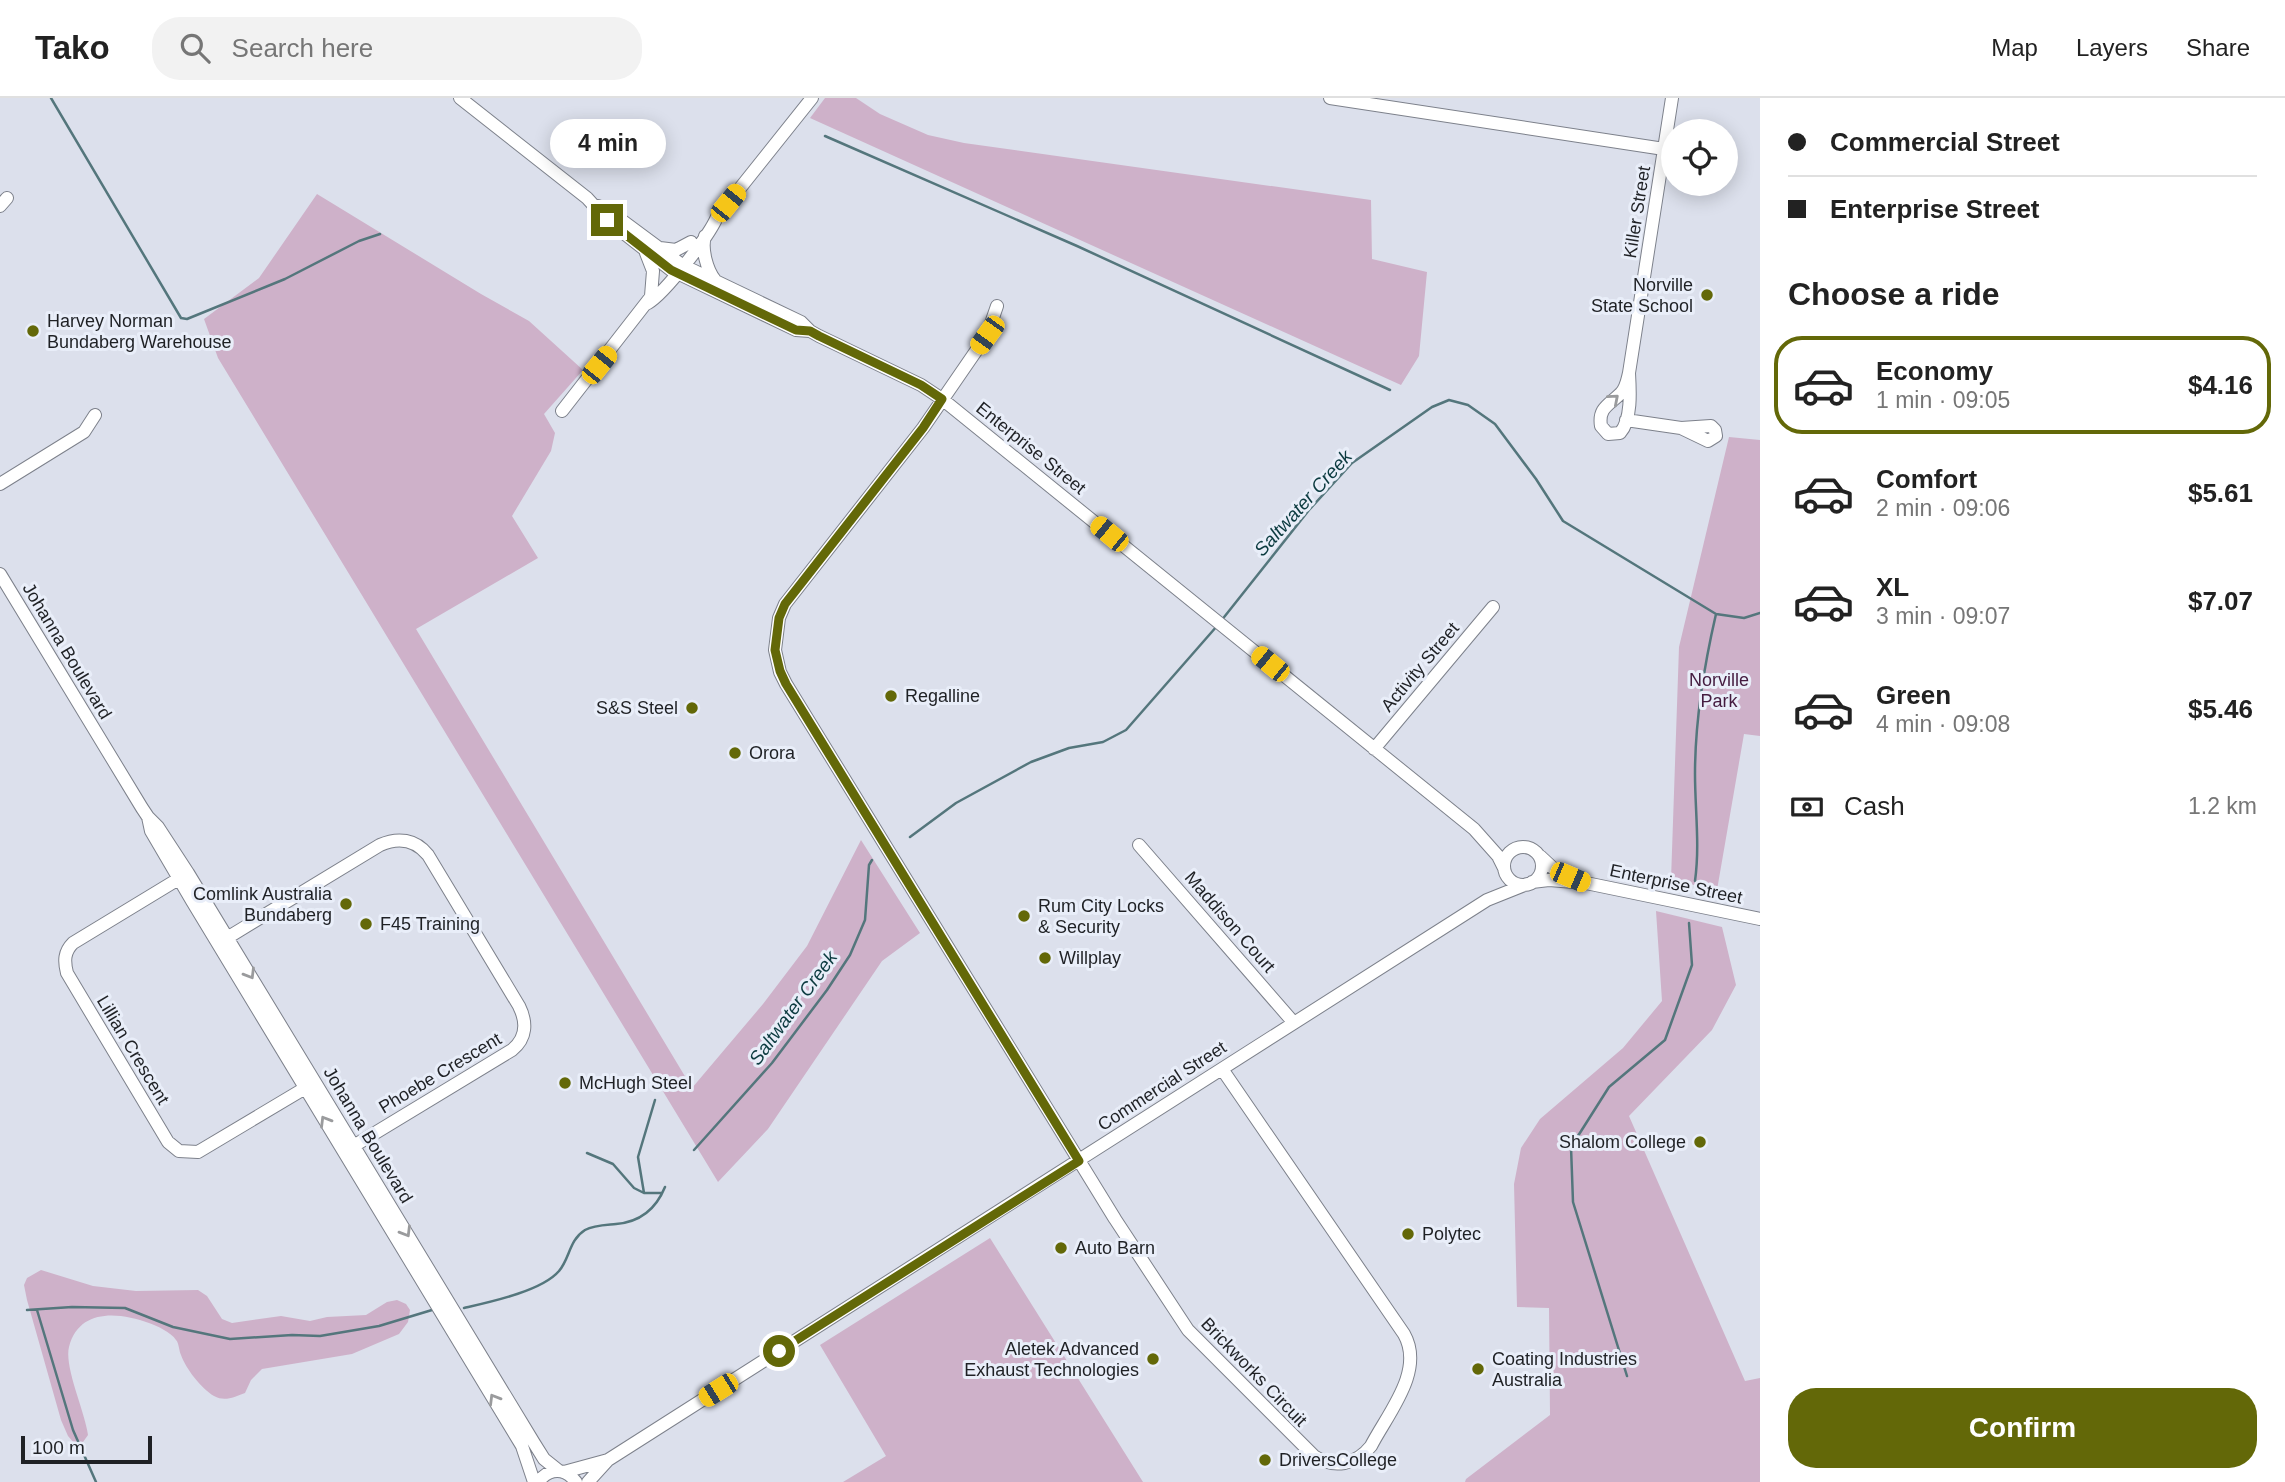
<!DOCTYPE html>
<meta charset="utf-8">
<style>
body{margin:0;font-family:Arial,sans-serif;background:#f2f2f2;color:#222;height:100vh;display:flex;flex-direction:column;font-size:26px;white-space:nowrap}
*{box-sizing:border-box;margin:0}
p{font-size:23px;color:#767676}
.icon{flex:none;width:38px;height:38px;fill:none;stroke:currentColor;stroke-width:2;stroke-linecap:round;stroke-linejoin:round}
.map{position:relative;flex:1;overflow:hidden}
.drawer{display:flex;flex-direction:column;background:#fff;width:525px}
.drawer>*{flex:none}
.top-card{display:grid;align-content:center;height:154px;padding:0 28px;background:#fff}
.tools{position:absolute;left:1661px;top:21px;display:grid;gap:14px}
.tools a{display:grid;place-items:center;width:77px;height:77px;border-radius:50%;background:#fff;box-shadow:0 4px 18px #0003;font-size:35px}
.scale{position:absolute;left:21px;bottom:18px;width:131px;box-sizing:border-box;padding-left:7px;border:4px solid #1f2125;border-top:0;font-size:19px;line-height:24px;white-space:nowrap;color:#1f2125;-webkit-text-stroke:5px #e9eef9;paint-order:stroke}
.end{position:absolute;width:32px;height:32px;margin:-16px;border:9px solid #636808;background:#fff;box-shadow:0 0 0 4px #fff}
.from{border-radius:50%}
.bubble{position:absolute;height:49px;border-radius:24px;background:#fff;box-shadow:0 4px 18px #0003;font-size:23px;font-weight:800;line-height:49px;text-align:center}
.car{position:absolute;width:21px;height:42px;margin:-21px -10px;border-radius:9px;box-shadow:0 0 5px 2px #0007;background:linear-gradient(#f5c518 24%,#345 0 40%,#f5c518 0 76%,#345 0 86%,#f5c518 0)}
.top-card b{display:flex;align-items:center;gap:24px;height:66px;font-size:26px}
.top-card b+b{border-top:2px solid #e0e0e0}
.top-card i{width:18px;height:18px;background:#222}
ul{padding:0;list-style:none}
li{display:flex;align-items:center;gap:21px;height:98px;margin:0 14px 10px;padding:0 14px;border:4px solid transparent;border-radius:28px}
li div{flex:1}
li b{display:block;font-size:26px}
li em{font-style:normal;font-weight:800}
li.current{border-color:#636808}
li>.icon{width:63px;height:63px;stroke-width:1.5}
h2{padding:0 28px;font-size:32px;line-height:84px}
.pay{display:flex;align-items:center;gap:18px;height:77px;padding:0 28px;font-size:26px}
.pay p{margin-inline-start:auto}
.primary-button{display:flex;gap:14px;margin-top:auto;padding:14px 28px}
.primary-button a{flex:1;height:80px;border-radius:28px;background:#636808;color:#fff;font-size:28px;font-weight:800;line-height:80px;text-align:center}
header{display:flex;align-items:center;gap:42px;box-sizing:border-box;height:98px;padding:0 35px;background:#fff;border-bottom:2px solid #e0e0e0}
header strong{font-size:33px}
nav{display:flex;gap:38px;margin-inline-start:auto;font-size:24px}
.search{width:490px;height:63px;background:#f2f2f2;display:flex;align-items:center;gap:18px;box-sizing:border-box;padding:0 24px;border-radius:28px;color:#767676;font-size:26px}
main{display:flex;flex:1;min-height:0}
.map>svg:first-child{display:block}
.green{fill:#ceb1c9}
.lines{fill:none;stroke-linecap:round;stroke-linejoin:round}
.stream{stroke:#54767c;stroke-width:2.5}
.minor-casing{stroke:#7d818b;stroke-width:14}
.minor{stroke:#fff;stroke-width:12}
.oneway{stroke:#9a9b9d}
.route{stroke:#636808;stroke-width:9}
.poi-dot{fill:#636808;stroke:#e9eef9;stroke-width:2.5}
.labels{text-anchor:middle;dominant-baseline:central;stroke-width:6;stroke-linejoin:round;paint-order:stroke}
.street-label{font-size:18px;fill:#1f2125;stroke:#e9eef9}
.poi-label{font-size:18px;fill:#1f2125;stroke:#e9eef9;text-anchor:start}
.park-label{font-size:18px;fill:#441b3f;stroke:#e9eef9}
.water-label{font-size:19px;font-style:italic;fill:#0c3b40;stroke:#e9eef9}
</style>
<header>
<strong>Tako</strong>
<div class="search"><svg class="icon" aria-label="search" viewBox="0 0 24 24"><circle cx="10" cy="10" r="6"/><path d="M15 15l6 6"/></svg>Search here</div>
<nav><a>Map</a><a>Layers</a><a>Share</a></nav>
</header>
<main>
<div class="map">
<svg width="1760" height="1384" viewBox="0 0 1760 1384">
<rect width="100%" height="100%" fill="#dce0ec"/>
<path class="green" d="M 825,0 L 856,0 L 880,16 L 928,37 L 964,45 L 1371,102 L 1372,161 L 1427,174 L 1419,258 L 1401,287 L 810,20 Z
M 317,96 L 481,196 L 529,223 L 583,272 L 544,316 L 555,335 L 551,353 L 512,418 L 538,460 L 416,531 L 692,990 L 763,906 L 807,848 L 861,742 L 920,835 L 882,863 L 768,1031 L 718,1084 L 218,260 L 204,221 L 259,180 Z
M 1729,339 L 1760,342 L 1760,638 L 1744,636 L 1717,792 L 1671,782 L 1679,549 Z
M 1656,813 L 1722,829 L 1736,887 L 1712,932 L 1629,1018 L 1745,1283 L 1760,1280 L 1760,1384 L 1465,1384 L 1466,1381 L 1550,1317 L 1549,1210 L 1517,1209 L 1514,1086 L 1521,1050 L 1540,1021 L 1623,950 L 1662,903 Z
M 990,1140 L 1143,1384 L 843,1384 L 886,1358 L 820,1247 Z
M 41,1172 L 93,1188 L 136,1193 L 198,1192 L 207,1198 L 222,1221 L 232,1225 L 281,1218 L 310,1223 L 327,1219 L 366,1217 L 387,1204 L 397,1202 L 406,1206 L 410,1212 L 408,1224 L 399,1236 L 352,1256 L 262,1271 L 251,1282 L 245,1295 C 234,1299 225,1304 214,1298 C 201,1290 186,1271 181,1257 C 179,1253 179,1245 176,1242 C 171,1234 157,1228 149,1225 C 119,1214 79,1210 69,1249 C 64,1269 85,1314 88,1337 L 83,1344 L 74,1345 L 68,1338 L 61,1322 L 27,1202 L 24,1187 L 27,1180 Z"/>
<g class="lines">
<path class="stream" d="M 51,0 L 181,220 L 187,221 L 285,181 L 359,143 L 380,136
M 825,38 L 1077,148 L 1390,292
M 1221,523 L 1309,412 L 1352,365 L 1432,309 L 1449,302 L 1468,307 L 1495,326 L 1536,381 L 1563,423 L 1716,516 L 1744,520 L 1760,515
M 910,739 L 956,705 L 1031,664 L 1069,650 L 1103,644 L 1126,632 L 1217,528
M 1695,783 C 1700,747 1695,712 1695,676 C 1695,622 1704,568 1716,516
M 655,1002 L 638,1059 L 644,1095 L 661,1095
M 694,1052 L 772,965 L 827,892 L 850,857 L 865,822 L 869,767 L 872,762
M 587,1055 L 613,1066 L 634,1090 L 644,1095
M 464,1210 C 490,1204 542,1193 559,1173 C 570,1160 569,1142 585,1132 C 594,1127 606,1127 616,1126 C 641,1124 656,1111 665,1089
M 27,1212 L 72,1209 L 125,1210 L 173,1229 L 230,1241 L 292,1237 L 320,1238 L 379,1228 L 432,1212
M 37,1212 L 73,1332 L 96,1384
M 1627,1278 L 1573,1104 L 1571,1049 L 1609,989 L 1665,942 L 1692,867 L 1689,825"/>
<g class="minor-casing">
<path id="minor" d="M 460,0 L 587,100 L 607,122 L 671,172 L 796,232 L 810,233 L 819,238 L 921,287 L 942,301 L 1474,731 L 1498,758 L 1504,770
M 1330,0 L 1664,51
M 0,108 L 7,100
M 598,108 L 612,115 L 682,167 L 801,224 L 810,233
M 705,138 C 701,151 707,172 715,182
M 660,150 L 676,152 L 691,144
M 646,155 L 653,173 L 651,198
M 648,205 C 665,195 709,138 717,119 L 812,0
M 997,208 L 987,237 L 923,330 L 785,506 L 779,520 L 775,552 L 780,574 L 786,586 L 1115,1121 L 1188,1232 L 1314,1358 C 1334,1371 1356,1367 1371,1348 C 1388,1315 1425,1273 1404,1236 L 1222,971
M 1629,275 C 1630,292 1632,322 1620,335 L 1608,336 L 1601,328 C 1598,310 1609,307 1620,296 C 1626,291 1627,283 1629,275 L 1672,0
M 562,313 L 650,200
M 1626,322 L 1681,330 L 1711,328 L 1715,332 L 1716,338 L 1708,343 L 1681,330
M 0,386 L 84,334 L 95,317
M 0,476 L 142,710 L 148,719 L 158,729 L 188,775 L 534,1345 L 544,1361 L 559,1373
M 1374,651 L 1493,509
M 148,719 L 151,733 L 192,803 L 522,1348 L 534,1384
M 1139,747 L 1294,925
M1504 768a19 19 0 1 1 38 0a19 19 0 1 1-38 0Z
M 1540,758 L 1555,772 L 1574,780
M 185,777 L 73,845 C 64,854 64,863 67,875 L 168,1044 L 179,1053 L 198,1054 L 312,986
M 1532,784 L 1549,782 L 1586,785 L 1760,821
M 222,843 L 380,747 C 398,739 415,741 428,757 L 519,908 C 527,924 527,940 512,952 L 347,1052
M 564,1374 L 608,1362
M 538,1384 C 549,1370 565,1369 576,1384
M 588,1384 L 608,1362 L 1487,802 L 1527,786"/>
</g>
<use href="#minor" class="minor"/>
</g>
<defs><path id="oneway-chevron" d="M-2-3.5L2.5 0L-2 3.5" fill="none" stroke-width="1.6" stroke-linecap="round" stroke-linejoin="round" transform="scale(1.75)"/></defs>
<g class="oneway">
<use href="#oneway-chevron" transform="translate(1614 301) rotate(-41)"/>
<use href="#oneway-chevron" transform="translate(250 876) rotate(59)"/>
<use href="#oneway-chevron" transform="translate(325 1023) rotate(-121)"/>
<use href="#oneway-chevron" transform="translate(406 1134) rotate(59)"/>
<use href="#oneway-chevron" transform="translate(494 1301) rotate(-121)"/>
</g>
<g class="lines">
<path class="route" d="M 607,122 L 671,172 L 796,232 L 810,233 L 819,238 L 921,287 L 942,301 L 923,330 L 785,506 L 779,520 L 775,552 L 780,573 L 786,586 L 1079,1063 L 779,1253"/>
</g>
<g class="poi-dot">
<circle cx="1707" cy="197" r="7"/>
<circle cx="33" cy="233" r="7"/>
<circle cx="891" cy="598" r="7"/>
<circle cx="692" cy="610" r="7"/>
<circle cx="735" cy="655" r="7"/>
<circle cx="346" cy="806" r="7"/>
<circle cx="1024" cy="818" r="7"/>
<circle cx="366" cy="826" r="7"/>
<circle cx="1045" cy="860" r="7"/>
<circle cx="565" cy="985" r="7"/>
<circle cx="1700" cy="1044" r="7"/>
<circle cx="1408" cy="1136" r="7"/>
<circle cx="1061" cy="1150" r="7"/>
<circle cx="1153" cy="1261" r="7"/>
<circle cx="1478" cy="1271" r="7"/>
<circle cx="1265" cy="1362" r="7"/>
</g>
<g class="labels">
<g class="street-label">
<text transform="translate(1637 114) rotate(-81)">Killer Street</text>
<text transform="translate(1031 350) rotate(39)">Enterprise Street</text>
<text transform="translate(67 553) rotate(59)">Johanna Boulevard</text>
<text transform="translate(1420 569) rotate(-50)">Activity Street</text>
<text transform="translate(1676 786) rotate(12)">Enterprise Street</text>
<text transform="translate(1230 824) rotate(49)">Maddison Court</text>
<text transform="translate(133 952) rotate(59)">Lillian Crescent</text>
<text transform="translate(440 975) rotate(-31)">Phoebe Crescent</text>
<text transform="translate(1162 988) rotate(-33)">Commercial Street</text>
<text transform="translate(368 1037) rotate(59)">Johanna Boulevard</text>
<text transform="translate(1254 1274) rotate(46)">Brickworks Circuit</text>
</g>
<g class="poi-label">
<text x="1693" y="187" text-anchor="end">Norville<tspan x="1693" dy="21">State School</tspan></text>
<text x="47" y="223">Harvey Norman<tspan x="47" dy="21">Bundaberg Warehouse</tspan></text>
<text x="905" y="598">Regalline</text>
<text x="678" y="610" text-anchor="end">S&amp;S Steel</text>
<text x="749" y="655">Orora</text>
<text x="332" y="796" text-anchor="end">Comlink Australia<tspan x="332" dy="21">Bundaberg</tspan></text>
<text x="1038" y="808">Rum City Locks<tspan x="1038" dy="21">&amp; Security</tspan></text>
<text x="380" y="826">F45 Training</text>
<text x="1059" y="860">Willplay</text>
<text x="579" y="985">McHugh Steel</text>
<text x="1686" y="1044" text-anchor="end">Shalom College</text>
<text x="1422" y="1136">Polytec</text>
<text x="1075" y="1150">Auto Barn</text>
<text x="1139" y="1251" text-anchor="end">Aletek Advanced<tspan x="1139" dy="21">Exhaust Technologies</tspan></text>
<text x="1492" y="1261">Coating Industries<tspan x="1492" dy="21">Australia</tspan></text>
<text x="1279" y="1362">DriversCollege</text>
</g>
<g class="park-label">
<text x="1719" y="582">Norville<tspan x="1719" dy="21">Park</tspan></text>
</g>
<g class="water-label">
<text transform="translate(1303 405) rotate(-48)">Saltwater Creek</text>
<text transform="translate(793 910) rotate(-54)">Saltwater Creek</text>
</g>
</g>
</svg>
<div class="tools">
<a><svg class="icon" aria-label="locate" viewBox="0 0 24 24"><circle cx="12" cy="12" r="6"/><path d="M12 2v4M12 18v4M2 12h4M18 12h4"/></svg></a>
</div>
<div class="scale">100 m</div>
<i class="end from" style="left:779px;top:1253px"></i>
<i class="end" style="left:607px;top:122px"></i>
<div class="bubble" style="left:550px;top:21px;width:116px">4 min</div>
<i class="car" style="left:728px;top:105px;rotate:39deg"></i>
<i class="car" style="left:987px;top:237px;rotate:216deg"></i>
<i class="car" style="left:599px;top:267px;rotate:39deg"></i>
<i class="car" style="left:1109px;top:436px;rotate:309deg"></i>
<i class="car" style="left:1270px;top:566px;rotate:309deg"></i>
<i class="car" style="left:1570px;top:779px;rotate:113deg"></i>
<i class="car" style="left:718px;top:1292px;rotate:238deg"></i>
</div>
<section class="drawer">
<div class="top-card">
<b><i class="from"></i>Commercial Street</b>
<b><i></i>Enterprise Street</b>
</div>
<h2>Choose a ride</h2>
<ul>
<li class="current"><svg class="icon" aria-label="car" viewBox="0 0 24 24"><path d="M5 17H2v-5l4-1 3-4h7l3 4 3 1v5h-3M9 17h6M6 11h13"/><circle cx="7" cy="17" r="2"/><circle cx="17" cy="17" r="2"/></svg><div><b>Economy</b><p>1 min · 09:05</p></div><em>$4.16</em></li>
<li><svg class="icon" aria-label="car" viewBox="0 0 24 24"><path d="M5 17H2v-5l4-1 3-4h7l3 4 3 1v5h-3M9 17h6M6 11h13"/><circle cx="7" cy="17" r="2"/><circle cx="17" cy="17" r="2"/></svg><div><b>Comfort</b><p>2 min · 09:06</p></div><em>$5.61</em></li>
<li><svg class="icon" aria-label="car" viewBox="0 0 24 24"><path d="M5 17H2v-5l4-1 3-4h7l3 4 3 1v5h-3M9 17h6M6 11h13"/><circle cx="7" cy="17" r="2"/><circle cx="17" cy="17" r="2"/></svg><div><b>XL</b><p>3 min · 09:07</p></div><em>$7.07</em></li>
<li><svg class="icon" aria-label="car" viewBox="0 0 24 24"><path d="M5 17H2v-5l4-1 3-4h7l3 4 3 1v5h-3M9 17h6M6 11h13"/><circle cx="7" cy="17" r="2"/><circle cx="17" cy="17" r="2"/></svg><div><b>Green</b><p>4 min · 09:08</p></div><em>$5.46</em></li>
</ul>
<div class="pay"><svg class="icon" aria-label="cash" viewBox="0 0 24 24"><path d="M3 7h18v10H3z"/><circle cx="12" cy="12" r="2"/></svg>Cash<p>1.2 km</p></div>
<div class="primary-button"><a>Confirm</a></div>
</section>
</main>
